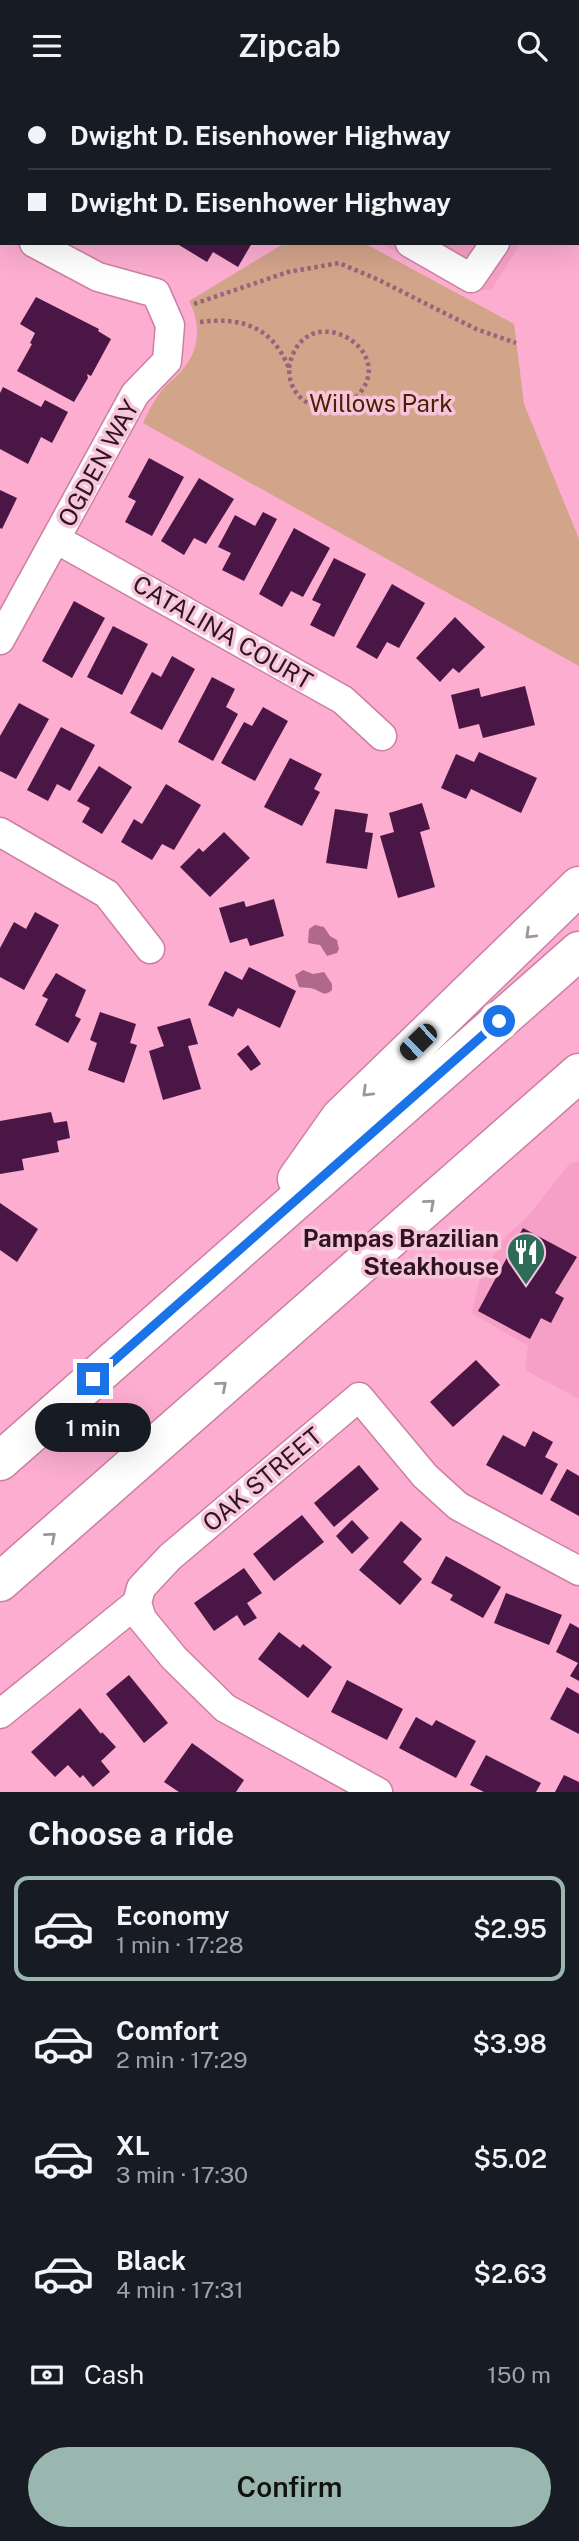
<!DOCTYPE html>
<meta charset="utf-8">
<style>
body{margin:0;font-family:"Public Sans",sans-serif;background:#20242c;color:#f1f3f6;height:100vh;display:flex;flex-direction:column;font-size:26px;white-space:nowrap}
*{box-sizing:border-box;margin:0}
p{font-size:23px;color:#9ea1a6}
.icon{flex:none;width:38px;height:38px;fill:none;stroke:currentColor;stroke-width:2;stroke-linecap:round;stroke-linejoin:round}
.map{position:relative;height:1701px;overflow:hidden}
.details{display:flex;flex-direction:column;background:#171b24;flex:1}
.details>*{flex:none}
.banner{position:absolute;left:0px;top:0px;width:579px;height:154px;box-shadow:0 7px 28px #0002;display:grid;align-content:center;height:154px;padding:0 28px;background:#171b24}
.end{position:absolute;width:32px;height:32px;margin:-16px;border:9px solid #1a73e8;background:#fff;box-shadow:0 0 0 4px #fff}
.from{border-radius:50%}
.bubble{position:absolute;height:49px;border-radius:24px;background:#171b24;box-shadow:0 7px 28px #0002;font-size:23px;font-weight:600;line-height:49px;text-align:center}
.car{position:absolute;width:21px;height:42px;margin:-21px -10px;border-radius:9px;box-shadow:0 0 5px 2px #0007;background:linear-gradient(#222 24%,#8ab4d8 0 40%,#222 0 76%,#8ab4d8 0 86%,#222 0)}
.banner b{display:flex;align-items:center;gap:24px;height:66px;font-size:26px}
.banner b+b{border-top:2px solid #363941}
.banner i{width:18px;height:18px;background:#f1f3f6}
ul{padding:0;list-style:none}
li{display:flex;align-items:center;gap:21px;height:105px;margin:0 14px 10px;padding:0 14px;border:4px solid transparent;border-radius:14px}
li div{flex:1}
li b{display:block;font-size:26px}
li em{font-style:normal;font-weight:600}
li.on{border-color:#99b6af}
li>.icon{width:63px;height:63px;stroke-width:1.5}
h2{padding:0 28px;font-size:32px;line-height:84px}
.pay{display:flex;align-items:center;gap:18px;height:77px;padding:0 28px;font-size:26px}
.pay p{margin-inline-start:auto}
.action{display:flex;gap:14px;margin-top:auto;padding:14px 28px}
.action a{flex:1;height:80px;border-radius:42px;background:#99b6af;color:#111;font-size:28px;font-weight:600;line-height:80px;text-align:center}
header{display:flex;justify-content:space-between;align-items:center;height:91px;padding:0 28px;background:#171b24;font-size:32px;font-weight:600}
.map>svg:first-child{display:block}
.built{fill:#f6a0c7}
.green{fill:#d2a48a}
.water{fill:#b0698a}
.building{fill:#4a1646}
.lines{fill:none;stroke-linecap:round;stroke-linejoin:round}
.minor-casing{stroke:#cb80a3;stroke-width:31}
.highway-casing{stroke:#cb80a3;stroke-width:41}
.path{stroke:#9a637c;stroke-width:4.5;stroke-dasharray:3.5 3.5;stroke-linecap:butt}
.minor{stroke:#fff;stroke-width:28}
.highway{stroke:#fff;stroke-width:38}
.oneway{stroke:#a1959b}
.route{stroke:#1a73e8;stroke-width:9}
.labels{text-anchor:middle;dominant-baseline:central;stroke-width:7;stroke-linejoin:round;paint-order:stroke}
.park-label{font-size:24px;fill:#4b2001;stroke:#f6c5da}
.street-label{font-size:24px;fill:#2f1321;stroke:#f6c5da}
.poi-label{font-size:24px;font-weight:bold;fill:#2f1321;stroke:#f6c5da;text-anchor:end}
</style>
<header><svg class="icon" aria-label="menu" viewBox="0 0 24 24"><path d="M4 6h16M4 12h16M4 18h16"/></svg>Zipcab<svg class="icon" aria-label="search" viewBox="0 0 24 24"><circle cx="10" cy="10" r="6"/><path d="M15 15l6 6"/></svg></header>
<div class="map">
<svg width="579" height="1701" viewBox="0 0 579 1701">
<rect width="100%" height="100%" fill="#fcadd0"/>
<path class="built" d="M 99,0 L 579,0 L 579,63 L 578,66 L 578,2 Z
M 380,152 L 521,152 L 491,199 L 467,198 Z
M 579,1070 L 579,1308 L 525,1279 L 528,1255 L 472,1222 L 481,1184 L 506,1145 L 528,1125 L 570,1072 Z"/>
<path class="green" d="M 285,152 L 364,152 L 514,233 L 524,313 L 579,448 L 579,575 L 143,332 C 148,321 153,311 160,302 C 166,293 176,287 183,278 C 200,259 201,232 189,210 Z"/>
<path class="water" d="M 315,834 L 324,836 L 330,845 L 337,849 L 339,858 L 337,862 L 327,865 L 320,854 L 308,852 L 309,838 Z
M 303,879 L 313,883 L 324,881 L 332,893 L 332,899 C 324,906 322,901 314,898 C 309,896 304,897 299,896 L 295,884 Z"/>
<path class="building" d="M 180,152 L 252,152 L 238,176 L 213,161 L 207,171 L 179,154 Z
M 36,206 L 99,238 L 98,240 L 111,248 L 91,285 L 87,283 L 88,287 L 74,311 L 17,280 L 32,253 L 30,252 L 35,242 L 20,233 Z
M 3,296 L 41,316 L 45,309 L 68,321 L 52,352 L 41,346 L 28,373 L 0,358 L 0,302 Z
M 149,367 L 184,386 L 152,445 L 125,431 L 136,410 L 128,406 Z
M 199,387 L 234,408 L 206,453 L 194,447 L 184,464 L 161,450 Z
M 0,399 L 17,407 L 2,438 L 0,437 Z
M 263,421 L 277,428 L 244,490 L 222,479 L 231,462 L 218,456 L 235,424 L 255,435 Z
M 294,437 L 330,457 L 303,506 L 291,500 L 282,516 L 259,503 Z
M 334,467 L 366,483 L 334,546 L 310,534 L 321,513 L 312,509 Z
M 392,493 L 425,512 L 399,557 L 387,551 L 377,568 L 356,556 Z
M 74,510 L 105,527 L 72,587 L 42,570 Z
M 455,526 L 485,556 L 459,582 L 453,577 L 440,591 L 416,567 Z
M 113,535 L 148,553 L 122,604 L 87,586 Z
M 172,565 L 195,578 L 162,639 L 130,622 L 152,581 L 161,586 Z
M 212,586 L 235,598 L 226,616 L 238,623 L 213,670 L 178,651 Z
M 525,595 L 535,634 L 483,647 L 479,633 L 459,638 L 451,604 L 479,597 L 481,606 Z
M 19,612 L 49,628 L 16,688 L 0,680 L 0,645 Z
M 263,616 L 288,630 L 255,690 L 221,672 L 244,631 L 252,635 Z
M 61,636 L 95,654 L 70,700 L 57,693 L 48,710 L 27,699 Z
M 479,661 L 537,687 L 521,722 L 471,698 L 466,708 L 441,697 L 456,663 L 474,671 Z
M 290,667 L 322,683 L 314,698 L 320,701 L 302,735 L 264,716 Z
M 99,675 L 132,696 L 102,743 L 82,731 L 90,717 L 77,710 Z
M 166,693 L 201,714 L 174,759 L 162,753 L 152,769 L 121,751 L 134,728 L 142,733 Z
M 422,712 L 430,738 L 420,741 L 435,796 L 398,807 L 380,745 L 394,741 L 389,722 Z
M 335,718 L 368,723 L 365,741 L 373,742 L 367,778 L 326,772 Z
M 224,741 L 250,767 L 210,806 L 180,776 L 199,757 L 203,761 Z
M 274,808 L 284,845 L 250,855 L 247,847 L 230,852 L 219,817 L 244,810 L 246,816 Z
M 35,821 L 59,834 L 24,899 L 0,886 L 0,857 L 14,831 L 26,838 Z
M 249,876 L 296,900 L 280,937 L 238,917 L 233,926 L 208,914 L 225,880 L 242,889 Z
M 56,882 L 86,899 L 75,925 L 81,928 L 68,952 L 35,934 L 48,908 L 42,905 Z
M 100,921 L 136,933 L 130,952 L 137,954 L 124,992 L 88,979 L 97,952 L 90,949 Z
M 190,927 L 198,953 L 188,955 L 201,998 L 163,1009 L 149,960 L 164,955 L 157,936 Z
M 248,954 L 261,973 L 251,980 L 237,963 Z
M 51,1021 L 54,1032 L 67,1030 L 70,1047 L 57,1050 L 59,1061 L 22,1068 L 24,1079 L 0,1083 L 0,1030 Z
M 0,1112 L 38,1138 L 17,1171 L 0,1159 Z
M 523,1137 L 577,1166 L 555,1202 L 564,1207 L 551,1232 L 541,1227 L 530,1248 L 478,1220 Z
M 476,1269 L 500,1294 L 453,1336 L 430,1311 Z
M 533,1340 L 553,1351 L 545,1366 L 558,1373 L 542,1404 L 486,1374 L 503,1344 L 525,1356 Z
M 359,1374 L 379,1398 L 334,1436 L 314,1412 Z
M 567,1378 L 579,1385 L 579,1425 L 550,1409 Z
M 302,1424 L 324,1451 L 274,1490 L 253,1463 Z
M 352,1429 L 369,1447 L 352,1463 L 336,1445 Z
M 401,1430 L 422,1448 L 403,1471 L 422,1488 L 400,1514 L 359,1479 Z
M 446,1465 L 501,1496 L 483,1527 L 450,1509 L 453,1504 L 431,1492 Z
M 244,1477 L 262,1502 L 247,1512 L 257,1527 L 244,1535 L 237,1524 L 214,1540 L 194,1512 Z
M 506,1502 L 562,1524 L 549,1554 L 494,1532 Z
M 570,1532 L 579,1537 L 579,1590 L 570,1585 L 578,1572 L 556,1561 Z
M 279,1541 L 300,1557 L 303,1553 L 332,1576 L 308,1607 L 258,1568 Z
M 129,1584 L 168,1632 L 144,1652 L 106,1603 Z
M 347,1589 L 403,1618 L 387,1649 L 331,1621 Z
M 567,1596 L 579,1603 L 579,1643 L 550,1628 Z
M 80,1617 L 101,1643 L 102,1641 L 116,1656 L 101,1670 L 110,1681 L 93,1696 L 83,1684 L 80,1687 L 68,1674 L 55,1686 L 31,1661 Z
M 416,1626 L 432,1635 L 436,1629 L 476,1650 L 456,1687 L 399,1657 Z
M 192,1652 L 244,1689 L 236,1701 L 179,1701 L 164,1691 Z
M 486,1664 L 541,1692 L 536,1701 L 484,1701 L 470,1694 Z
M 564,1684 L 579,1691 L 579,1701 L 555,1701 Z"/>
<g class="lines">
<g class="minor-casing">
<path id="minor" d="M 141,0 L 145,2
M 258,2 L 259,0
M 578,37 L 579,35
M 0,134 L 2,135
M 410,152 L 471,187 L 495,152
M 56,448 L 343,609 L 382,645
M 0,549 L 135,303 L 167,270 L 170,234 L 156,202 L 98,186 L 34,152
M 0,741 L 107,803 L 150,858
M 0,1623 L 137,1512
M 378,1701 L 225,1617 L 174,1567 L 142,1528 L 137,1512 L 141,1497 L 170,1466 L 359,1306 L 425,1385 L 458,1415 L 579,1480"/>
</g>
<g class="highway-casing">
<path id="highway" d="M 297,1088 L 340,1027 L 579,795
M 0,1370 L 579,860
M 0,1491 L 579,982"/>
</g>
<path class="path" d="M 194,213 L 288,181 L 339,172 L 379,189 L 476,238 L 516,252
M 200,231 C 241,226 271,235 288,275 C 290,280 289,286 291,291 C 295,305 308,315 322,317 C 335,319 347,315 356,306 C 404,259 302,202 289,277"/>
<use href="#minor" class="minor"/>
<use href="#highway" class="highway"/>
</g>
<defs><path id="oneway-chevron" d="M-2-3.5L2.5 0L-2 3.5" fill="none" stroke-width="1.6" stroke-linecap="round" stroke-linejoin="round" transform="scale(1.75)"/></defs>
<g class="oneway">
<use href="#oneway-chevron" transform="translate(530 843) rotate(136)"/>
<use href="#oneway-chevron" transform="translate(367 1001) rotate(136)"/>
<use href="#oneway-chevron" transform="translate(430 1113) rotate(-41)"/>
<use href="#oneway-chevron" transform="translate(222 1295) rotate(-41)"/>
<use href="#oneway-chevron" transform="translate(51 1446) rotate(-41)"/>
</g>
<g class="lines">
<path class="route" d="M 93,1288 L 499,930"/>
</g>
<defs>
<g id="restaurant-pin" transform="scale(2.0125)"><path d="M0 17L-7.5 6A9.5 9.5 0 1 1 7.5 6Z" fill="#2d6c59" stroke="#f6c5da"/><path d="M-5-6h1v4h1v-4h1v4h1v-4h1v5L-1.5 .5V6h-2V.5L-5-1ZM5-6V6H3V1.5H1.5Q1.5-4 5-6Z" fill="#fff"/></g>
</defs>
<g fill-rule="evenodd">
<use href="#restaurant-pin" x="526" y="1161"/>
</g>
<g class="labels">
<g class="park-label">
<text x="381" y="312">Willows Park</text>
</g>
<g class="street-label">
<text transform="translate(98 372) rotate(-61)">OGDEN WAY</text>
<text transform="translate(223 541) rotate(30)">CATALINA COURT</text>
<text transform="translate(262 1388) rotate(-40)">OAK STREET</text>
</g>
<g class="poi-label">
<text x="499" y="1147">Pampas Brazilian<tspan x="499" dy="28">Steakhouse</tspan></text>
</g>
</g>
</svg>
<i class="end from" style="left:499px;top:930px"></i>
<i class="end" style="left:93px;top:1288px"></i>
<div class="bubble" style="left:35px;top:1312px;width:116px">1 min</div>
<i class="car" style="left:418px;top:951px;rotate:226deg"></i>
<div class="banner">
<b><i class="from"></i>Dwight D. Eisenhower Highway</b>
<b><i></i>Dwight D. Eisenhower Highway</b>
</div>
</div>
<section class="details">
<h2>Choose a ride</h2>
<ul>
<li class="on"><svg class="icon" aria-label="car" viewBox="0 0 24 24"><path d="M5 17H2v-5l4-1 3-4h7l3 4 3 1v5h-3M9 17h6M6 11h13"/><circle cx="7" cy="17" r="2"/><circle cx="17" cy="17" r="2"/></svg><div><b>Economy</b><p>1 min · 17:28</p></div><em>$2.95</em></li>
<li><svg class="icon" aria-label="car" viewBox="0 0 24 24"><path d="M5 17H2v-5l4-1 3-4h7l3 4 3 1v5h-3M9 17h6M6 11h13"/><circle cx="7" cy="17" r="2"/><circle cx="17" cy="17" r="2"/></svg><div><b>Comfort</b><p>2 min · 17:29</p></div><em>$3.98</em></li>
<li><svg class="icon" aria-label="car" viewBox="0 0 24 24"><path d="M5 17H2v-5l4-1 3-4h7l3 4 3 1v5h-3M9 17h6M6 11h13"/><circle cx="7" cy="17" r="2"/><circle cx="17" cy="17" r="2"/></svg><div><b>XL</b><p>3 min · 17:30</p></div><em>$5.02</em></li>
<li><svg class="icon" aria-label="car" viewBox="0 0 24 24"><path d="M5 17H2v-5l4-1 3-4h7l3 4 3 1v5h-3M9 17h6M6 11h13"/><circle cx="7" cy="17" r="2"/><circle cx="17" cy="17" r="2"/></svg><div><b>Black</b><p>4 min · 17:31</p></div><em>$2.63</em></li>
</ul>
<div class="pay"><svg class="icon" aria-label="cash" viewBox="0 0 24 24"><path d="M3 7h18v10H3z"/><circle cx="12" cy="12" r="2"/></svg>Cash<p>150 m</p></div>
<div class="action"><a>Confirm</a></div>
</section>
